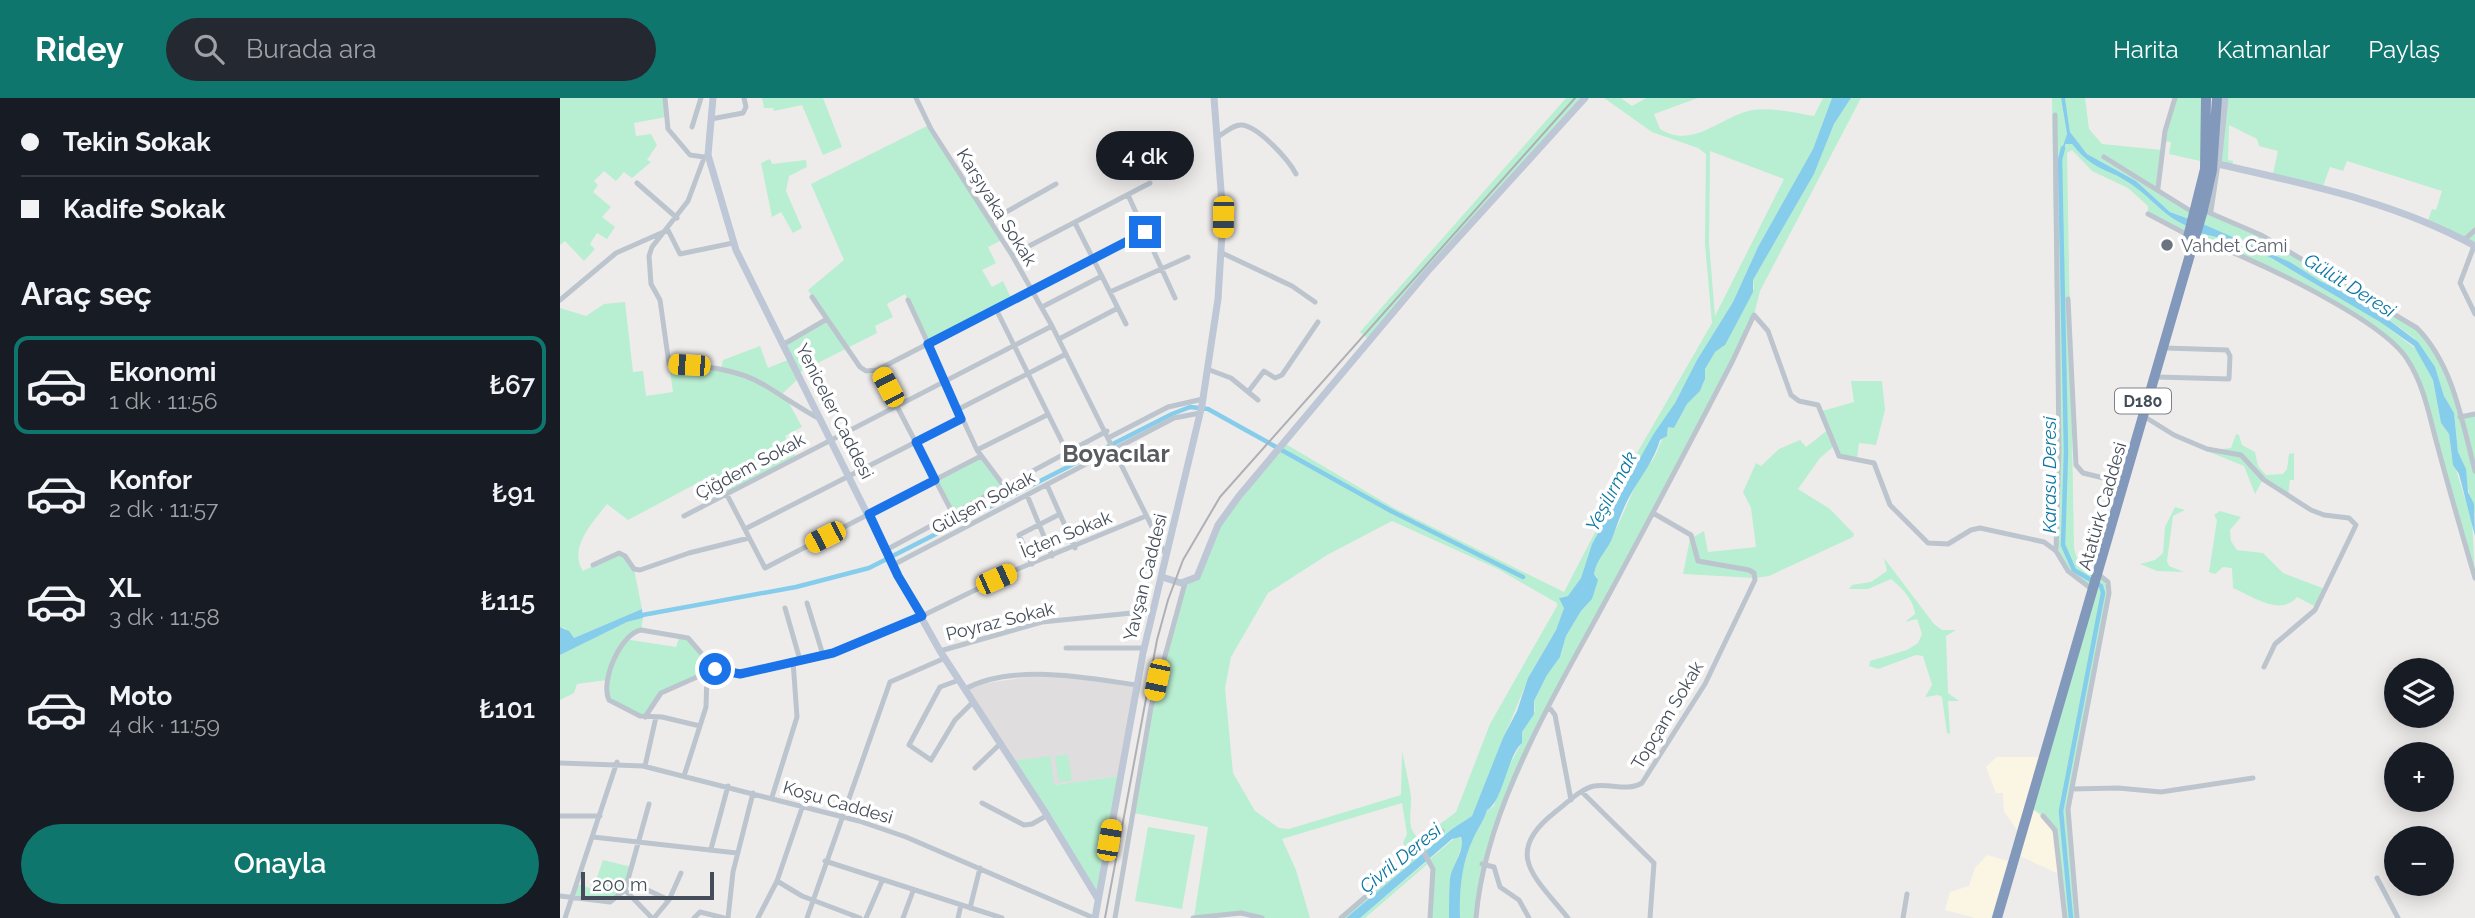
<!DOCTYPE html>
<html lang="tr">
<meta charset="utf-8">
<style>
body{margin:0;font-family:Raleway,sans-serif;background:#242831;color:#f1f3f6;height:100vh;display:flex;flex-direction:column;font-size:26px;white-space:nowrap}
*{box-sizing:border-box;margin:0}
p{font-size:23px;color:#9ea1a6}
.icon{flex:none;width:38px;height:38px;fill:none;stroke:currentColor;stroke-width:2;stroke-linecap:round;stroke-linejoin:round}
.map{position:relative;flex:1;overflow:hidden}
.side{display:flex;flex-direction:column;background:#171b24;width:560px}
.side>*{flex:none}
.banner{display:grid;align-content:center;height:154px;padding:0 21px;background:#171b24}
.buttons{position:absolute;left:1824px;top:560px;display:grid;gap:14px}
.buttons a{display:grid;place-items:center;width:70px;height:70px;border-radius:50%;background:#171b24;box-shadow:0 4px 18px #0003;font-size:35px}
.scale{position:absolute;left:21px;bottom:18px;width:133px;box-sizing:border-box;padding-left:7px;border:4px solid #444d59;border-top:0;font-size:19px;line-height:24px;white-space:nowrap;color:#444d59;-webkit-text-stroke:5px #fff;paint-order:stroke}
.end{position:absolute;width:32px;height:32px;margin:-16px;border:9px solid #1a73e8;background:#fff;box-shadow:0 0 0 4px #fff}
.from{border-radius:50%}
.bubble{position:absolute;height:49px;border-radius:24px;background:#171b24;box-shadow:0 4px 18px #0003;font-size:23px;font-weight:600;line-height:49px;text-align:center}
.car{position:absolute;width:21px;height:42px;margin:-21px -10px;border-radius:9px;box-shadow:0 0 5px 2px #0007;background:linear-gradient(#f5c518 24%,#345 0 40%,#f5c518 0 76%,#345 0 86%,#f5c518 0)}
.banner b{display:flex;align-items:center;gap:24px;height:66px;font-size:26px}
.banner b+b{border-top:2px solid #363941}
.banner i{width:18px;height:18px;background:#f1f3f6}
ul{padding:0;list-style:none}
li{display:flex;align-items:center;gap:21px;height:98px;margin:0 14px 10px;padding:0 7px;border:4px solid transparent;border-radius:14px}
li div{flex:1}
li b{display:block;font-size:26px}
li em{font-style:normal;font-weight:600}
li.on{border-color:#0f766e}
li>.icon{width:63px;height:63px;stroke-width:1.5}
h2{padding:0 21px;font-size:32px;line-height:84px}
.cta{display:flex;gap:14px;margin-top:auto;padding:14px 21px}
.cta a{flex:1;height:80px;border-radius:42px;background:#0f766e;color:#fff;font-size:28px;font-weight:600;line-height:80px;text-align:center}
header{display:flex;align-items:center;gap:42px;box-sizing:border-box;height:98px;padding:0 35px;background:#0f766e;color:#fff}
header strong{font-size:33px}
nav{display:flex;gap:38px;margin-inline-start:auto;font-size:24px}
.search{width:490px;height:63px;background:#242831;display:flex;align-items:center;gap:18px;box-sizing:border-box;padding:0 24px;border-radius:38px;color:#9ea1a6;font-size:26px}
main{display:flex;flex:1;min-height:0}
.map>svg:first-child{display:block}
.commercial{fill:#fbf6e3}
.education{fill:#dfdddd}
.green{fill:#b8eed1;fill-rule:evenodd}
.water{fill:#85cdeb}
.lines{fill:none;stroke-linecap:round;stroke-linejoin:round}
.canal{stroke:#85cdeb;stroke-width:4.5}
.street{stroke:#bcc5ce;stroke-width:5}
.secondary{stroke:#bec7d5;stroke-width:7}
.highway{stroke:#8399bb;stroke-width:10}
.rail{stroke:#aeb0b6;stroke-width:2}
.route{stroke:#1a73e8;stroke-width:9}
.worship-dot{fill:#6b7280;stroke:#fff;stroke-width:2.5}
.labels{text-anchor:middle;dominant-baseline:central;stroke-width:7;stroke-linejoin:round;paint-order:stroke}
.shield{fill:#fff;stroke:#7c828b;stroke-width:2}
.shield-label{font-size:16px;font-weight:bold;fill:#444d59}
.street-label{font-size:18px;fill:#444d59;stroke:#fff}
.worship-label{font-size:18px;fill:#5b616d;stroke:#fff;text-anchor:start}
.water-label{font-size:19px;font-style:italic;fill:#0c77a3;stroke:#fff}
.district-label{font-size:24px;font-weight:bold;fill:#585b60;stroke:#fff}
</style>
<header>
<strong>Ridey</strong>
<div class="search"><svg class="icon" aria-label="search" viewBox="0 0 24 24"><circle cx="10" cy="10" r="6"/><path d="M15 15l6 6"/></svg>Burada ara</div>
<nav><a>Harita</a><a>Katmanlar</a><a>Paylaş</a></nav>
</header>
<main>
<section class="side">
<div class="banner">
<b><i class="from"></i>Tekin Sokak</b>
<b><i></i>Kadife Sokak</b>
</div>
<h2>Araç seç</h2>
<ul>
<li class="on"><svg class="icon" aria-label="car" viewBox="0 0 24 24"><path d="M5 17H2v-5l4-1 3-4h7l3 4 3 1v5h-3M9 17h6M6 11h13"/><circle cx="7" cy="17" r="2"/><circle cx="17" cy="17" r="2"/></svg><div><b>Ekonomi</b><p>1 dk · 11:56</p></div><em>₺67</em></li>
<li><svg class="icon" aria-label="car" viewBox="0 0 24 24"><path d="M5 17H2v-5l4-1 3-4h7l3 4 3 1v5h-3M9 17h6M6 11h13"/><circle cx="7" cy="17" r="2"/><circle cx="17" cy="17" r="2"/></svg><div><b>Konfor</b><p>2 dk · 11:57</p></div><em>₺91</em></li>
<li><svg class="icon" aria-label="car" viewBox="0 0 24 24"><path d="M5 17H2v-5l4-1 3-4h7l3 4 3 1v5h-3M9 17h6M6 11h13"/><circle cx="7" cy="17" r="2"/><circle cx="17" cy="17" r="2"/></svg><div><b>XL</b><p>3 dk · 11:58</p></div><em>₺115</em></li>
<li><svg class="icon" aria-label="car" viewBox="0 0 24 24"><path d="M5 17H2v-5l4-1 3-4h7l3 4 3 1v5h-3M9 17h6M6 11h13"/><circle cx="7" cy="17" r="2"/><circle cx="17" cy="17" r="2"/></svg><div><b>Moto</b><p>4 dk · 11:59</p></div><em>₺101</em></li>
</ul>
<div class="cta"><a>Onayla</a></div>
</section>
<div class="map">
<svg width="1915" height="820" viewBox="0 0 1915 820">
<rect width="100%" height="100%" fill="#eeeceb"/>
<path class="commercial" d="M 1437,659 L 1479,659 L 1457,732 L 1444,713 L 1443,695 L 1436,695 L 1426,669 Z
M 1470,710 L 1493,727 L 1501,777 L 1456,756 Z
M 1427,757 L 1448,763 L 1431,820 L 1415,820 L 1385,812 L 1390,794 L 1409,788 L 1415,770 Z"/>
<path class="education" d="M 489,576 L 577,587 L 560,678 L 494,687 L 453,663 L 405,591 L 412,587 Z"/>
<path class="green" d="M 0,0 L 105,0 L 106,19 L 74,25 L 76,38 L 91,36 L 97,47 L 87,62 L 91,64 L 72,80 L 64,74 L 56,83 L 44,73 L 34,83 L 38,87 L 33,94 L 51,109 L 42,119 L 55,129 L 47,141 L 37,135 L 30,146 L 35,151 L 24,163 L 5,143 L 0,147 Z
M 202,0 L 263,0 L 282,49 L 263,57 L 242,7 L 214,13 L 213,10 L 204,10 Z
M 1006,0 L 1025,0 L 809,242 L 800,234 Z
M 1044,0 L 1061,0 L 1072,8 L 1086,0 L 1138,0 L 1094,16 L 1100,31 C 1134,52 1160,18 1193,12 C 1213,9 1234,15 1254,18 L 1263,0 L 1272,0 L 1253,51 L 1198,149 L 1173,204 L 1137,262 L 1115,305 L 1032,446 L 1021,480 L 1009,498 L 1000,499 L 1004,510 L 996,532 L 970,576 L 912,718 L 892,731 L 786,820 L 781,820 L 853,759 L 843,745 L 847,736 L 842,705 L 722,741 L 736,772 L 750,820 L 702,820 L 695,817 L 634,819 L 648,729 L 573,715 L 591,609 L 625,485 L 631,483 L 655,435 L 724,345 L 834,410 L 1004,494 L 1069,369 L 1152,225 L 1145,146 L 1146,56 L 1138,50 L 1092,34 ZM 1150,53 L 1224,81 L 1155,218 L 1149,145 ZM 832,423 L 938,471 L 997,505 L 997,508 L 930,626 L 896,714 L 860,741 C 845,732 852,713 851,699 C 849,684 845,668 842,653 L 841,697 L 729,731 L 719,730 L 695,713 L 673,675 L 665,590 L 671,559 L 708,495 L 767,457 Z
M 1291,0 L 1301,0 L 1200,193 L 1194,217 L 989,609 L 928,746 L 919,785 L 916,820 L 900,820 C 899,794 902,764 913,740 C 919,730 924,723 927,712 L 934,708 L 941,682 L 961,646 L 962,634 L 975,613 L 974,603 L 987,577 L 1001,557 L 1006,538 L 1021,513 L 1032,501 L 1037,479 L 1034,476 C 1037,460 1048,447 1055,433 C 1066,412 1075,382 1092,363 C 1099,354 1098,343 1108,335 L 1108,329 L 1114,330 L 1127,306 L 1140,293 L 1145,281 L 1145,271 L 1154,254 L 1163,249 L 1179,221 L 1194,190 L 1193,182 L 1254,76 L 1274,26 Z
M 1492,0 L 1501,0 L 1507,36 L 1503,50 L 1509,44 L 1512,46 C 1535,74 1550,70 1575,89 C 1593,102 1605,119 1627,128 L 1625,136 L 1588,116 L 1588,108 L 1568,90 L 1532,73 L 1512,52 L 1507,55 L 1514,450 L 1518,464 L 1538,476 L 1549,490 L 1508,711 L 1517,820 L 1505,820 C 1501,788 1505,722 1470,710 L 1534,492 C 1495,469 1496,450 1498,409 Z
M 1505,0 L 1525,0 L 1529,31 L 1542,46 L 1602,52 L 1598,90 L 1632,113 L 1629,121 L 1610,114 L 1576,83 L 1527,56 L 1510,34 Z
M 1615,0 L 1646,0 L 1645,64 L 1609,56 L 1611,44 L 1603,43 Z
M 1657,0 L 1915,0 L 1915,148 L 1867,125 L 1872,111 L 1876,112 L 1882,93 L 1787,63 L 1783,73 L 1770,69 L 1762,91 L 1712,80 L 1718,53 L 1699,48 L 1697,41 L 1669,27 L 1668,62 L 1673,63 L 1672,69 L 1659,66 L 1651,113 C 1697,135 1855,214 1876,254 C 1887,273 1892,298 1900,319 L 1915,316 L 1915,416 L 1898,354 L 1894,315 L 1884,298 L 1877,276 L 1854,240 L 1809,207 L 1760,183 L 1730,164 L 1643,126 Z
M 369,27 L 442,142 L 428,149 L 436,165 L 422,172 L 432,189 L 443,183 L 452,202 L 368,246 L 345,196 L 327,206 L 333,219 L 315,228 L 317,235 L 238,275 L 240,279 L 220,298 L 229,305 L 242,329 L 225,338 L 236,359 L 154,402 L 143,382 L 68,422 L 47,406 C 33,424 8,450 23,473 L 59,455 L 74,471 L 82,511 L 14,540 L 5,530 L 0,529 L 0,210 L 26,218 L 44,206 L 65,204 L 73,274 L 83,273 L 86,298 L 113,294 L 109,266 L 161,271 L 163,262 L 200,248 L 208,270 L 230,261 L 224,246 L 266,221 L 248,192 L 284,162 L 251,86 Z
M 210,61 L 212,66 L 246,62 L 247,69 L 229,78 L 226,93 L 242,130 L 233,135 L 221,114 L 212,119 L 201,65 Z
M 1640,135 L 1685,146 L 1713,161 L 1820,224 L 1856,251 L 1873,282 L 1881,325 L 1889,336 L 1892,359 L 1912,423 L 1915,480 L 1871,326 L 1850,264 L 1815,231 L 1723,178 L 1639,141 Z
M 1291,283 L 1322,283 L 1325,312 L 1316,347 L 1299,345 L 1297,361 L 1283,360 L 1274,348 L 1260,360 L 1238,391 L 1270,411 L 1294,436 L 1293,439 L 1209,478 L 1195,480 L 1123,476 L 1130,441 L 1144,433 L 1148,454 L 1196,449 L 1191,410 L 1183,394 L 1196,365 L 1201,368 L 1219,351 L 1240,342 L 1246,349 L 1269,331 L 1262,313 L 1294,304 Z
M 1676,336 L 1679,337 L 1682,347 L 1695,354 L 1698,368 L 1706,377 L 1723,376 L 1727,371 L 1729,356 L 1734,355 L 1734,382 L 1730,382 L 1728,398 L 1703,381 L 1695,396 L 1684,368 L 1647,353 L 1671,350 Z
M 421,358 L 444,388 L 393,416 L 375,382 Z
M 1615,409 L 1625,412 L 1613,418 L 1607,463 L 1609,468 L 1624,474 L 1597,473 L 1580,466 L 1595,462 L 1603,455 L 1605,429 Z
M 1660,413 L 1681,419 L 1670,432 L 1671,443 L 1677,452 L 1703,455 L 1723,475 L 1765,491 L 1756,509 L 1737,499 C 1720,519 1692,498 1673,490 L 1672,470 L 1663,469 L 1655,476 L 1649,474 L 1657,422 L 1654,417 Z
M 1324,460 L 1374,526 L 1382,532 L 1396,532 L 1386,538 L 1388,595 L 1399,603 L 1388,603 L 1390,636 L 1387,635 L 1382,599 L 1378,597 L 1365,599 L 1372,587 L 1363,558 L 1356,557 L 1318,571 L 1309,568 L 1310,563 L 1347,552 L 1358,545 L 1362,536 L 1357,521 L 1345,524 L 1355,516 C 1354,502 1342,490 1331,481 L 1308,491 L 1289,491 L 1292,487 L 1311,484 L 1327,473 Z
M 83,520 L 81,532 L 64,541 L 116,549 L 120,538 L 124,539 L 155,571 L 101,595 L 85,619 L 49,602 L 47,582 L 17,586 L 14,595 L 0,602 L 0,557 L 67,524 Z
M 508,657 L 512,682 L 499,684 L 495,658 Z
M 490,658 L 494,687 L 560,678 L 538,801 L 453,663 Z
M 588,729 L 635,737 L 622,811 L 575,803 Z
M 896,739 L 903,741 L 903,746 L 890,779 L 889,820 L 870,820 L 871,763 L 805,820 L 800,820 Z
M 43,762 L 72,769 L 65,792 L 53,803 L 12,802 L 17,786 L 33,791 Z"/>
<path class="water" d="M 1272,0 L 1291,0 L 1274,26 L 1254,76 L 1193,182 L 1193,194 L 1179,221 L 1165,247 L 1155,254 L 1145,271 L 1145,281 L 1140,293 L 1127,306 L 1114,330 L 1108,329 L 1107,338 L 1100,342 C 1094,362 1082,377 1072,394 C 1062,411 1057,428 1051,443 C 1044,456 1037,461 1034,476 L 1038,482 L 1032,501 L 1021,513 L 1006,538 L 1000,559 L 987,577 L 974,603 L 974,616 L 962,634 L 962,645 C 947,658 943,704 927,712 C 924,723 918,730 913,741 C 902,764 899,793 900,820 L 889,820 C 889,807 889,793 890,780 C 892,767 906,751 901,739 L 892,741 L 800,820 L 786,820 L 892,731 L 912,718 L 943,640 L 957,613 L 968,580 L 996,532 L 1004,510 L 999,500 L 1008,498 L 1021,480 L 1032,446 L 1093,337 L 1115,305 L 1137,262 L 1173,204 L 1198,149 L 1253,51 Z
M 1501,0 L 1505,0 L 1510,34 L 1527,56 L 1576,83 L 1610,114 L 1629,121 L 1627,128 C 1605,119 1593,102 1575,89 C 1549,69 1536,76 1512,46 L 1506,46 L 1501,54 L 1507,36 Z
M 1643,126 L 1730,164 L 1760,183 L 1809,207 L 1858,244 L 1875,269 L 1884,298 L 1894,315 L 1898,354 L 1906,371 L 1908,394 L 1914,406 L 1915,438 L 1899,376 L 1893,367 L 1889,336 L 1881,325 L 1873,282 L 1854,248 L 1820,224 L 1713,161 L 1684,146 L 1640,135 Z
M 82,511 L 83,520 L 67,524 L 0,557 L 0,529 L 9,533 L 14,540 Z"/>
<g class="lines">
<path class="canal" d="M 1503,50 L 1500,62 L 1506,354 L 1503,447 L 1514,472 L 1541,488 L 1543,495 L 1501,713 L 1511,820
M 77,518 L 236,489 L 309,470 L 612,316 L 630,309 L 648,311 L 831,413 L 963,479"/>
<path class="street" d="M 105,0 L 108,31 L 130,57 L 144,59
M 356,0 L 371,31 L 452,157 L 492,228 L 606,457
M 1495,17 L 1499,352 L 1496,453 L 1508,473 L 1529,489
M 151,21 L 183,15 L 186,9 L 184,0
M 132,29 L 141,0
M 657,39 C 664,36 673,26 682,27 C 699,29 728,61 736,76
M 148,57 L 144,60 L 128,103 L 92,149 L 89,158 L 91,186 L 100,202 L 109,266 C 142,268 177,270 206,288 C 224,299 240,310 258,320
M 1544,59 L 1634,115
M 77,85 L 117,120
M 1598,90 L 1605,33 L 1615,0
M 568,97 L 615,200
M 1643,112 L 1701,137 L 1857,230 C 1894,268 1902,324 1915,373
M 1651,113 L 1658,66
M 1588,116 L 1628,137
M 430,123 L 496,86
M 515,125 L 566,226
M 1635,140 C 1684,156 1821,220 1847,261 C 1864,287 1869,317 1877,346 C 1889,391 1902,436 1915,480
M 1904,142 L 1915,132
M 1914,148 L 1900,185 L 1915,216
M 662,155 L 732,188 L 755,204
M 452,157 L 590,85
M 550,194 L 628,159
M 252,199 L 267,221
M 1508,201 L 1516,367 L 1523,375 L 1560,384
M 0,202 L 56,155 L 108,132 L 120,156 L 173,145
M 348,202 L 417,352 L 444,388
M 482,209 L 542,178
M 436,211 L 507,354
M 499,241 L 558,210
M 224,246 L 267,221 L 300,269 L 306,273 L 317,272 L 585,134
M 647,271 L 671,280 L 698,302
M 318,272 L 393,416
M 1597,279 L 1669,281 L 1670,258 L 1667,252 L 1605,250
M 688,294 L 704,273 L 715,280 L 722,277 L 758,224
M 397,312 L 506,256
M 1585,319 L 1614,337 L 1647,351 L 1681,357 L 1704,382 L 1751,412 L 1764,417 L 1789,420 L 1796,427 L 1755,512 L 1715,546 L 1704,569
M 1900,319 L 1915,316
M 550,339 L 608,309 L 643,301
M 417,352 L 487,317
M 487,387 L 515,450
M 166,395 L 205,470 L 421,358
M 467,397 L 492,458
M 124,418 L 492,228
M 185,431 L 401,321
M 326,452 L 547,333
M 472,466 L 459,437 L 500,416
M 33,467 L 59,455 L 65,458 L 74,471 L 80,472 L 129,455 L 189,440
M 333,467 L 614,320 L 640,315
M 247,505 L 263,557
M 225,510 L 240,562
M 506,550 L 584,550
M 380,553 L 482,524 L 592,513
M 399,582 L 380,589 L 349,647 L 371,662 L 395,622 L 413,604
M 405,591 C 452,565 527,580 577,587
M 989,609 L 995,617 L 1011,702
M 85,619 L 101,595 L 155,571 L 180,576 L 281,553 L 318,535 L 358,520 L 460,470 L 586,418
M 140,628 L 102,619 L 80,618 L 49,602 C 40,584 60,536 81,532 L 128,540 L 155,571
M 0,665 L 83,668 L 299,723 L 346,739 L 534,820
M 85,668 L 96,619
M 415,670 L 441,645
M 124,678 L 146,609 L 147,575
M 1512,691 L 1558,690 L 1601,694 L 1693,680
M 1022,694 L 1094,765 L 1090,820
M 212,699 L 237,619 L 233,563
M 422,705 L 464,727 L 472,726 L 488,717
M 0,718 L 40,718
M 1483,718 L 1495,732 L 1505,820
M 33,739 L 177,755
M 151,751 L 168,688
M 862,751 L 873,771 L 870,820
M 265,763 L 442,820
M 922,766 L 934,769 L 940,789 L 959,802 L 969,820
M 1817,780 L 1838,820
M 68,783 L 109,802
M 217,783 L 242,798 L 300,820
M 65,792 L 92,820
M 0,798 L 50,804 L 65,792 L 89,706
M 410,810 L 420,770
M 5,820 L 57,664
M 94,820 L 109,802 L 121,775
M 134,820 L 140,814 L 164,820
M 168,820 L 173,774 L 193,695
M 198,820 L 217,783 L 243,707
M 247,820 L 330,584 L 385,560
M 306,820 L 322,783
M 343,820 L 353,793
M 398,820 L 401,807
M 555,820 L 591,609 L 625,485
M 633,820 L 681,815 L 702,820
M 781,820 L 882,733
M 916,820 C 925,710 994,599 1046,502 C 1089,423 1131,343 1173,262 L 1194,217 L 1208,233 L 1231,297 L 1239,303 L 1258,307 L 1279,358 L 1314,365 L 1330,407 L 1368,445 L 1388,446 L 1411,432 L 1420,430 L 1484,444 L 1496,453
M 1008,820 C 976,780 942,756 994,715 C 1006,706 1020,691 1034,688 C 1050,685 1067,694 1082,685 L 1145,586 L 1195,482 L 1194,475 L 1189,472 L 1138,463 L 1131,437 L 1093,415
M 1343,820 L 1347,796
M 1517,820 L 1508,711 L 1549,495 L 1548,484 L 1538,476"/>
<path class="secondary" d="M 153,0 L 148,57 L 176,152 L 338,478 L 380,553 L 485,714 L 538,801
M 1665,0 L 1658,66 C 1745,86 1836,104 1915,148
M 602,479 L 621,485 L 637,479 L 658,427 L 679,398 L 867,174 L 1025,0
M 535,820 L 583,555 L 642,307 L 658,201 L 663,119 L 654,0"/>
<path class="highway" d="M 1626,147 L 1645,71 L 1646,0
M 1437,820 L 1643,112 L 1652,72 L 1657,0"/>
<path class="rail" d="M 545,820 L 597,542 L 608,502 L 623,462 L 660,399 L 1015,0"/>
</g>
<g class="lines">
<path class="route" d="M 155,571 L 180,576 L 273,555 L 362,518 L 338,478 L 309,416 L 375,382 L 356,344 L 401,321 L 368,246 L 585,134"/>
</g>
<circle class="worship-dot" cx="1607" cy="147" r="7"/>
<g class="labels">
<rect class="shield" x="1555" y="290.5" width="56" height="25" rx="5"/>
<g class="shield-label">
<text x="1583" y="303">D180</text>
</g>
<g class="street-label">
<text transform="translate(437 109) rotate(58)">Karşıyaka Sokak</text>
<text transform="translate(275 313) rotate(63)">Yeniceler Caddesi</text>
<text transform="translate(190 368) rotate(-28)">Çiğdem Sokak</text>
<text transform="translate(423 404) rotate(-28)">Gülşen Sokak</text>
<text transform="translate(1542 408) rotate(-74)">Atatürk Caddesi</text>
<text transform="translate(506 436) rotate(-22)">İçten Sokak</text>
<text transform="translate(585 479) rotate(-76)">Yavşan Caddesi</text>
<text transform="translate(440 523) rotate(-14)">Poyraz Sokak</text>
<text transform="translate(1107 617) rotate(-59)">Topçam Sokak</text>
<text transform="translate(278 704) rotate(16)">Koşu Caddesi</text>
</g>
<g class="worship-label">
<text x="1621" y="147">Vahdet Cami</text>
</g>
<g class="water-label">
<text transform="translate(1790 187) rotate(32)">Gülüt Deresi</text>
<text transform="translate(1489 377) rotate(-90)">Karasu Deresi</text>
<text transform="translate(1051 393) rotate(-62)">Yeşilırmak</text>
<text transform="translate(840 760) rotate(-39)">Çivril Deresi</text>
</g>
<g class="district-label">
<text x="556" y="355">Boyacılar</text>
</g>
</g>
</svg>
<div class="buttons">
<a><svg class="icon" aria-label="layers" viewBox="0 0 24 24"><path d="M12 4l9 5-9 5-9-5zM3 14l9 5 9-5"/></svg></a>
<a>+</a>
<a>−</a>
</div>
<div class="scale">200 m</div>
<i class="end from" style="left:155px;top:571px"></i>
<i class="end" style="left:585px;top:134px"></i>
<div class="bubble" style="left:536px;top:33px;width:98px">4 dk</div>
<i class="car" style="left:663px;top:119px;rotate:181deg"></i>
<i class="car" style="left:129px;top:267px;rotate:273deg"></i>
<i class="car" style="left:328px;top:289px;rotate:332deg"></i>
<i class="car" style="left:265px;top:439px;rotate:243deg"></i>
<i class="car" style="left:436px;top:481px;rotate:66deg"></i>
<i class="car" style="left:597px;top:582px;rotate:192deg"></i>
<i class="car" style="left:549px;top:742px;rotate:10deg"></i>
</div>
</main>
